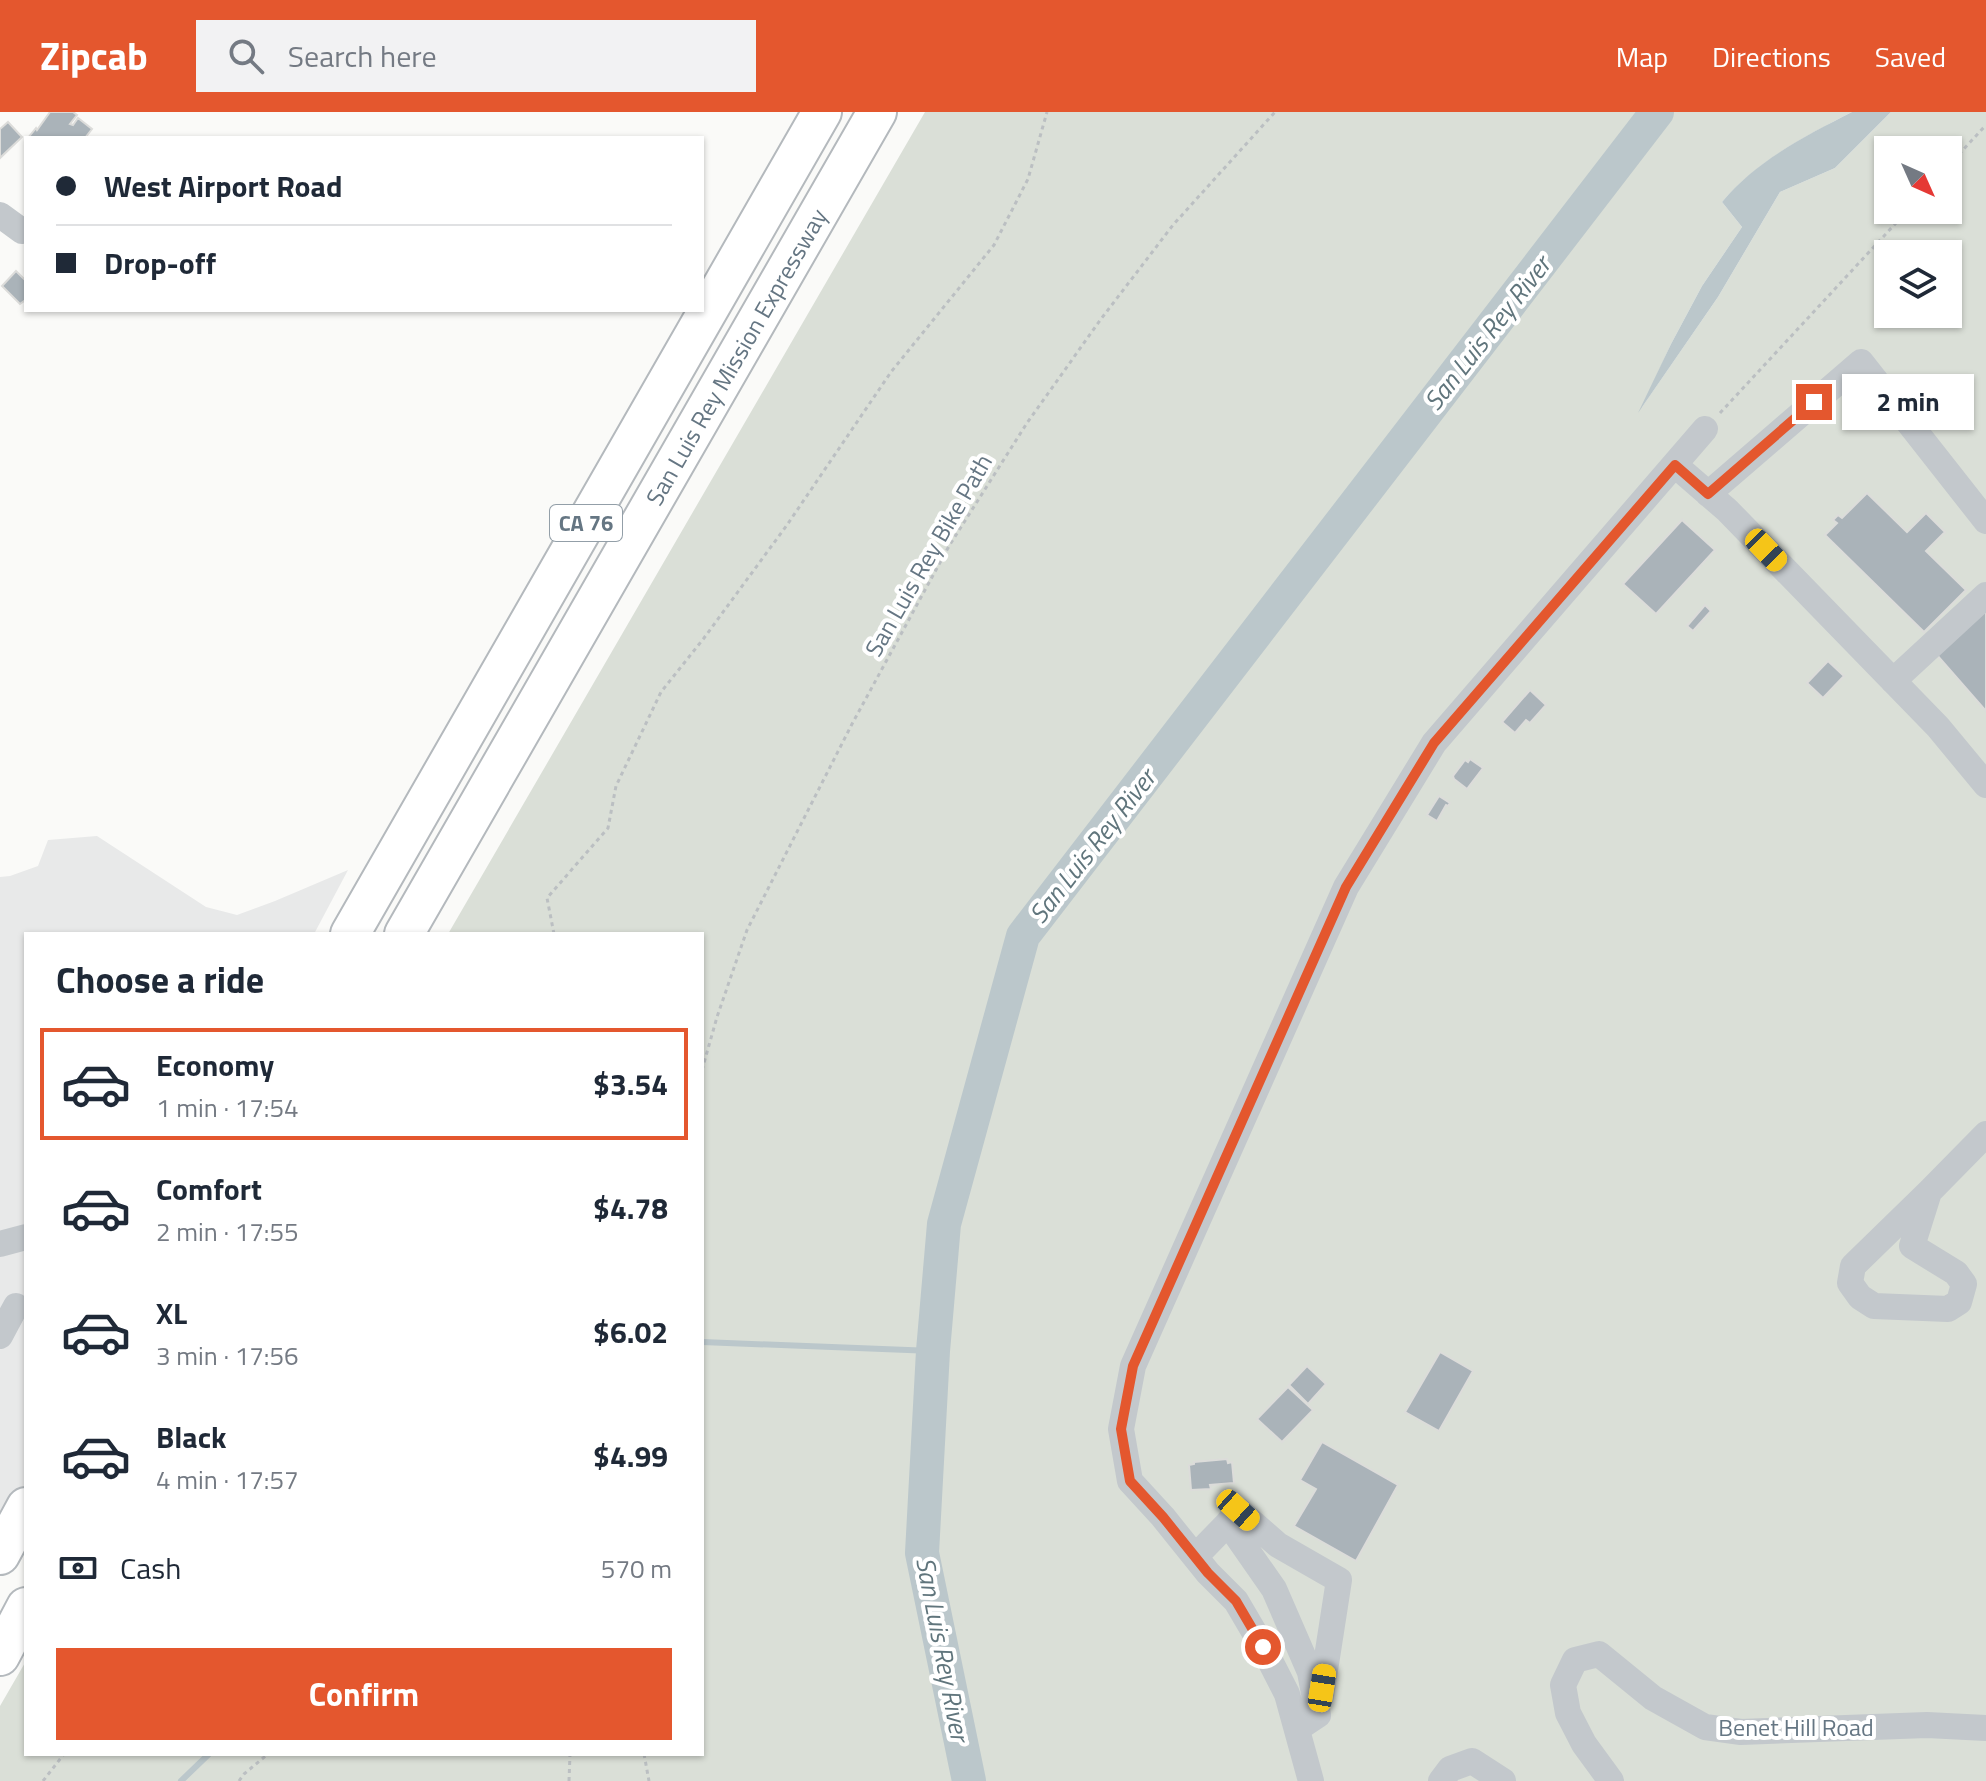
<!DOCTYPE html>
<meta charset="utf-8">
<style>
body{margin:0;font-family:"Titillium Web",sans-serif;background:#f2f2f3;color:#1f2937;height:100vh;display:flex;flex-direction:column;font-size:30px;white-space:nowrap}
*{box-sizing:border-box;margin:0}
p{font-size:26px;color:#747a83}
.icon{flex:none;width:44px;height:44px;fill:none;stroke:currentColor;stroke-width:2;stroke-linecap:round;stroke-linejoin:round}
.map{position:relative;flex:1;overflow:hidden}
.sheet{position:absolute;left:24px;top:820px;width:680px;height:824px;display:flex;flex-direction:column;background:#fff;border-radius:0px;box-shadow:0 2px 6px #0004}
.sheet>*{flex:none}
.guide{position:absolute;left:24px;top:24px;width:680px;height:176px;border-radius:0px;box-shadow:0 2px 6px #0004;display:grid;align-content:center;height:176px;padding:0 32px;background:#fff}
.needle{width:52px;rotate:135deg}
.tools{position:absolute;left:1874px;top:24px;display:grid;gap:16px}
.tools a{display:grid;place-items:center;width:88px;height:88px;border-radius:0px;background:#fff;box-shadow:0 2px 6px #0004;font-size:40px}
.end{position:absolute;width:36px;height:36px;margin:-18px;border:10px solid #e4572e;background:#fff;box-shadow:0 0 0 4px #fff}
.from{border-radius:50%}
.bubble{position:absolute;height:56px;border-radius:0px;background:#fff;box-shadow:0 2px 6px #0004;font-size:26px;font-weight:700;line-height:56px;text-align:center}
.car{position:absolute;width:24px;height:48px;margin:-24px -12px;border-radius:10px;box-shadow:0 0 6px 2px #0007;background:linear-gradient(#f5c518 24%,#345 0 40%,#f5c518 0 76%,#345 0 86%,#f5c518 0)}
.guide b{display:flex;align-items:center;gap:28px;height:76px;font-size:30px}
.guide b+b{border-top:2px solid #e0e1e3}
.guide i{width:20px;height:20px;background:#1f2937}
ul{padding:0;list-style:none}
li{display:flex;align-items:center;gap:24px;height:112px;margin:0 16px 12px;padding:0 16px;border:4px solid transparent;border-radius:0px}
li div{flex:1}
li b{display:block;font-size:30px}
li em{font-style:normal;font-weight:700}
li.current{border-color:#e4572e}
li>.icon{width:72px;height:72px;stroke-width:1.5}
h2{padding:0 32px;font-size:36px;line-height:96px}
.pay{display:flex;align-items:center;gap:20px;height:88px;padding:0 32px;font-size:30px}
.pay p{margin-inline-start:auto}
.action{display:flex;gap:16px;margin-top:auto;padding:16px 32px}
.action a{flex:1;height:92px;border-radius:0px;background:#e4572e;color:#fff;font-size:32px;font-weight:700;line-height:92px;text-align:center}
header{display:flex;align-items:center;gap:48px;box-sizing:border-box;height:112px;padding:0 40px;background:#e4572e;color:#fff}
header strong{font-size:38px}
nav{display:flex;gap:44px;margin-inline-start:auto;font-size:28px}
.search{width:560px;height:72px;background:#f2f2f3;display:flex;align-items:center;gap:20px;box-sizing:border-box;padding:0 28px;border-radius:0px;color:#747a83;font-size:30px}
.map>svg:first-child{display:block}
.built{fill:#e8e9e9}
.green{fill:#dadfd7;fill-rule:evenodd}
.water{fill:#bbc7cb}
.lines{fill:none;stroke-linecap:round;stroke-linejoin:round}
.stream{stroke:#bbc7cb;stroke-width:6}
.river{stroke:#bbc7cb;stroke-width:34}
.building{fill:#aab3b9;stroke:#dcdcda;stroke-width:2}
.highway-casing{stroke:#b4b9bd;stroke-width:42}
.path{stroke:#bbbfc2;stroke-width:3;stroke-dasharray:4 4;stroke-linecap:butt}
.minor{stroke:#c3c8cc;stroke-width:26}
.highway{stroke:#fff;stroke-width:38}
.route{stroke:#e4572e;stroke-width:10}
.labels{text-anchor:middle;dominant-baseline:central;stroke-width:8;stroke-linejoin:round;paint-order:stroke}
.shield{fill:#fff;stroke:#939fa8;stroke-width:2}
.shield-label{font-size:22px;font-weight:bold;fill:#657683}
.street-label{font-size:24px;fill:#657683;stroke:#fff}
.water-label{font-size:26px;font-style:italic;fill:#60757c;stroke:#fff}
</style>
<header>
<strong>Zipcab</strong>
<div class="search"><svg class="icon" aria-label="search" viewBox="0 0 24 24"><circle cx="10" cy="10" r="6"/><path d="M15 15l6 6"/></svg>Search here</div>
<nav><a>Map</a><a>Directions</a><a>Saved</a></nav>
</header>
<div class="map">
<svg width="1986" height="1669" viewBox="0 0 1986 1669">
<rect width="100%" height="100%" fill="#fafaf8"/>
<path class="built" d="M 97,724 L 206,795 L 237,803 L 275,789 L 348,758 L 314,822 L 26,822 L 26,1374 L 0,1424 L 0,765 L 10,764 L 38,754 L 48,728 Z"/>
<path class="green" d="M 925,0 L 1852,0 C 1805,24 1757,49 1722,90 L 1742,115 L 1702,174 L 1671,232 L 1642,295 L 1718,185 L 1780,80 L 1835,56 L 1891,0 L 1986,0 L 1986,1669 L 0,1669 L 0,1594 L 26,1549 L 26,1642 L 702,1642 L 702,822 L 448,822 ZM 1888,38 L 1948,38 L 1948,98 L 1888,98 ZM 1888,142 L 1948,142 L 1948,202 L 1888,202 Z"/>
<path class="water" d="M 1852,0 L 1891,0 L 1835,56 L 1780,80 L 1718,185 L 1638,301 L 1671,232 L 1702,174 L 1742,115 L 1722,90 C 1756,49 1805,24 1852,0 Z"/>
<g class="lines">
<path class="stream" d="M 702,1230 L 933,1239
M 181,1669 L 209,1642"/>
<path class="river" d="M 969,1669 L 922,1441 L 933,1239 L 944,1112 L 1023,824 L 1657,0"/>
</g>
<path class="building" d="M 50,0 L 73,0 L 77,3 L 70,12 L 73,13 L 78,6 L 92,17 L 85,26 L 28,26 L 36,16 L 37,18 Z
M 8,10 L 22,25 L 0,46 L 0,17 Z
M 16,159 L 26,169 L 26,191 L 24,189 L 20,192 L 2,174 Z
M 1867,381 L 1907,420 L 1926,401 L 1945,420 L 1926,439 L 1966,478 L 1924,520 L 1825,423 L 1837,411 L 1833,408 L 1838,403 L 1842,406 Z
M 1682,408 L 1715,438 L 1656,502 L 1623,472 Z
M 1705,493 L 1711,499 L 1693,519 L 1687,514 Z
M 1986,498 L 1986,599 L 1936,542 Z
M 1828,549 L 1844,564 L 1823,586 L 1807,571 Z
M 1530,578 L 1546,593 L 1530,611 L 1526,608 L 1515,621 L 1502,610 Z
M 1470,647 L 1483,656 L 1467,677 L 1454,667 L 1453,664 L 1465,648 L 1468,650 Z
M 1439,684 L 1450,691 L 1448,694 L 1446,693 L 1437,709 L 1427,703 Z
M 1440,1240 L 1473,1259 L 1439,1319 L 1405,1300 Z
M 1307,1254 L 1326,1272 L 1308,1292 L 1289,1273 Z
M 1288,1275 L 1313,1298 L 1282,1330 L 1257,1307 Z
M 1322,1330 L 1398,1373 L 1356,1449 L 1294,1414 L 1316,1377 L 1300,1368 Z
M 1227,1347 L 1228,1351 L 1232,1350 L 1234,1371 L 1210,1373 L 1211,1377 L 1191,1378 L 1189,1353 L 1194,1352 L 1194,1350 Z"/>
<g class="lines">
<g class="highway-casing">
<g id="highway">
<path d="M 350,822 L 822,0"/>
<path id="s1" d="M 404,822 L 877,0"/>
<path d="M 0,1443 L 26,1395"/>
<path d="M 0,1544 L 26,1495"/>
</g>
</g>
<path class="path" d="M 1948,54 L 1986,13
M 1720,301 L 1908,98
M 554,822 L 547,786 L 608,716 L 616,674 L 661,580 L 704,526 L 787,413 L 891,260 L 994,133 L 1028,67 L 1047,0
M 702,958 L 717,905 L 747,818 L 852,612 L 949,434 L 1027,311 L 1101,207 L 1173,113 L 1275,0
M 644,1642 L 649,1669
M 43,1669 L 64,1642
M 239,1669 L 244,1662 L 268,1642
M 569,1669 L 570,1642"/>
<path class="minor" d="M 0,103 L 22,119
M 1675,353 L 1727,398 L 1938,615 L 1986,673
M 1708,382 L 1861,250 L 1986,409
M 1893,569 L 1986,483
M 1929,1080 L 1912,1134 L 1956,1161 L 1964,1172 L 1959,1190 L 1948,1197 L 1874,1194 L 1860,1185 L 1850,1171 L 1853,1154 L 1929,1080 L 1986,1022
M 0,1132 L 26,1125
M 0,1224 L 16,1194
M 1228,1411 L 1238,1398 L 1278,1433 L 1339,1468 L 1321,1584
M 1195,1445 L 1228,1411 L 1274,1477 L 1310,1560 L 1318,1603 L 1297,1617
M 1311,1669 L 1287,1582 L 1263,1535 L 1236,1489 L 1208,1461 L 1163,1405 L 1130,1369 L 1121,1317 L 1133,1254 L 1346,775 L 1434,631 L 1705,317
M 1441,1669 L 1450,1657 L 1472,1649 L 1503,1669
M 1611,1669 L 1584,1632 L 1568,1601 L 1563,1573 L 1575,1548 L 1599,1542 L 1653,1586 L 1705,1615 L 1741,1620 L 1927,1613 L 1986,1616"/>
<use href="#highway" class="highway"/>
</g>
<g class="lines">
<path class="route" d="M 1263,1535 L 1236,1489 L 1208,1461 L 1163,1405 L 1130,1369 L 1121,1317 L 1133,1254 L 1346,775 L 1434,631 L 1675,353 L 1708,382 L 1814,290"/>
</g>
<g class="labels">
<rect class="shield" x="550" y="393" width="72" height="36" rx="6"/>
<g class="shield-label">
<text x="586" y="411">CA 76</text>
</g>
<g class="street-label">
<text stroke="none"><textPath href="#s1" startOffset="666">San Luis Rey Mission Expressway</textPath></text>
<text transform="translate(928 443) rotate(-60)">San Luis Rey Bike Path</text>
<text x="1796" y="1615">Benet Hill Road</text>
</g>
<g class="water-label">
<text transform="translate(1487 221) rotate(-52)">San Luis Rey River</text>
<text transform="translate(1092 734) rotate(-52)">San Luis Rey River</text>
<text transform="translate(943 1537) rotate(79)">San Luis Rey River</text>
</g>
</g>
</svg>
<div class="tools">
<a><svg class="needle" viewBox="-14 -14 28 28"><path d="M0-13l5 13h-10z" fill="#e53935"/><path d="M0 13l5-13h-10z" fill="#747a83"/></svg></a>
<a><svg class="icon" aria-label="layers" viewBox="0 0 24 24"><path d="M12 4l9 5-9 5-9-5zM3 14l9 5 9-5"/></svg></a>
</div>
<i class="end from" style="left:1263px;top:1535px"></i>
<i class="end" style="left:1814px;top:290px"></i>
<div class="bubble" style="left:1842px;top:262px;width:132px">2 min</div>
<i class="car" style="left:1766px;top:438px;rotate:136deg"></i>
<i class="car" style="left:1238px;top:1398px;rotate:132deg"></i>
<i class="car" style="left:1322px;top:1576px;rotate:9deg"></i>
<div class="guide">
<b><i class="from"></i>West Airport Road</b>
<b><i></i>Drop-off</b>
</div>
<section class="sheet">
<h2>Choose a ride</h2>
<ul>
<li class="current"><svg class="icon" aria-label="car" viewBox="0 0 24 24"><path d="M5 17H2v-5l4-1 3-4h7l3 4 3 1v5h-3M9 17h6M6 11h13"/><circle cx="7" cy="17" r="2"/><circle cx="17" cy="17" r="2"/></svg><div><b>Economy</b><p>1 min · 17:54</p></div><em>$3.54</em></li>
<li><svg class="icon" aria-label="car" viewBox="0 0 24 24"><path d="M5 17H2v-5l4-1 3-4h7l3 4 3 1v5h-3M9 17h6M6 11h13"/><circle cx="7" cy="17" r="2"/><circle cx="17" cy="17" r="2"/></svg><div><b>Comfort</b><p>2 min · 17:55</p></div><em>$4.78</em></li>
<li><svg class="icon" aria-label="car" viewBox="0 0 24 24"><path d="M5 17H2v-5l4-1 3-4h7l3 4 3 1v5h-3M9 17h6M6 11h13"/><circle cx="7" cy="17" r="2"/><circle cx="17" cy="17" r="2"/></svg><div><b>XL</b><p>3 min · 17:56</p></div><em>$6.02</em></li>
<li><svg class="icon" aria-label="car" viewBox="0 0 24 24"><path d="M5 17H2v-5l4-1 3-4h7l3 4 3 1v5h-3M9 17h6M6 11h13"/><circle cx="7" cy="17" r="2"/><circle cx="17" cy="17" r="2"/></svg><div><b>Black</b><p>4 min · 17:57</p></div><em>$4.99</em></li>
</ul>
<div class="pay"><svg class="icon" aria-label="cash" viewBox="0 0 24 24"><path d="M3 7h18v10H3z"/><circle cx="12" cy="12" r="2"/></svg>Cash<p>570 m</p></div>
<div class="action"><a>Confirm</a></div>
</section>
</div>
